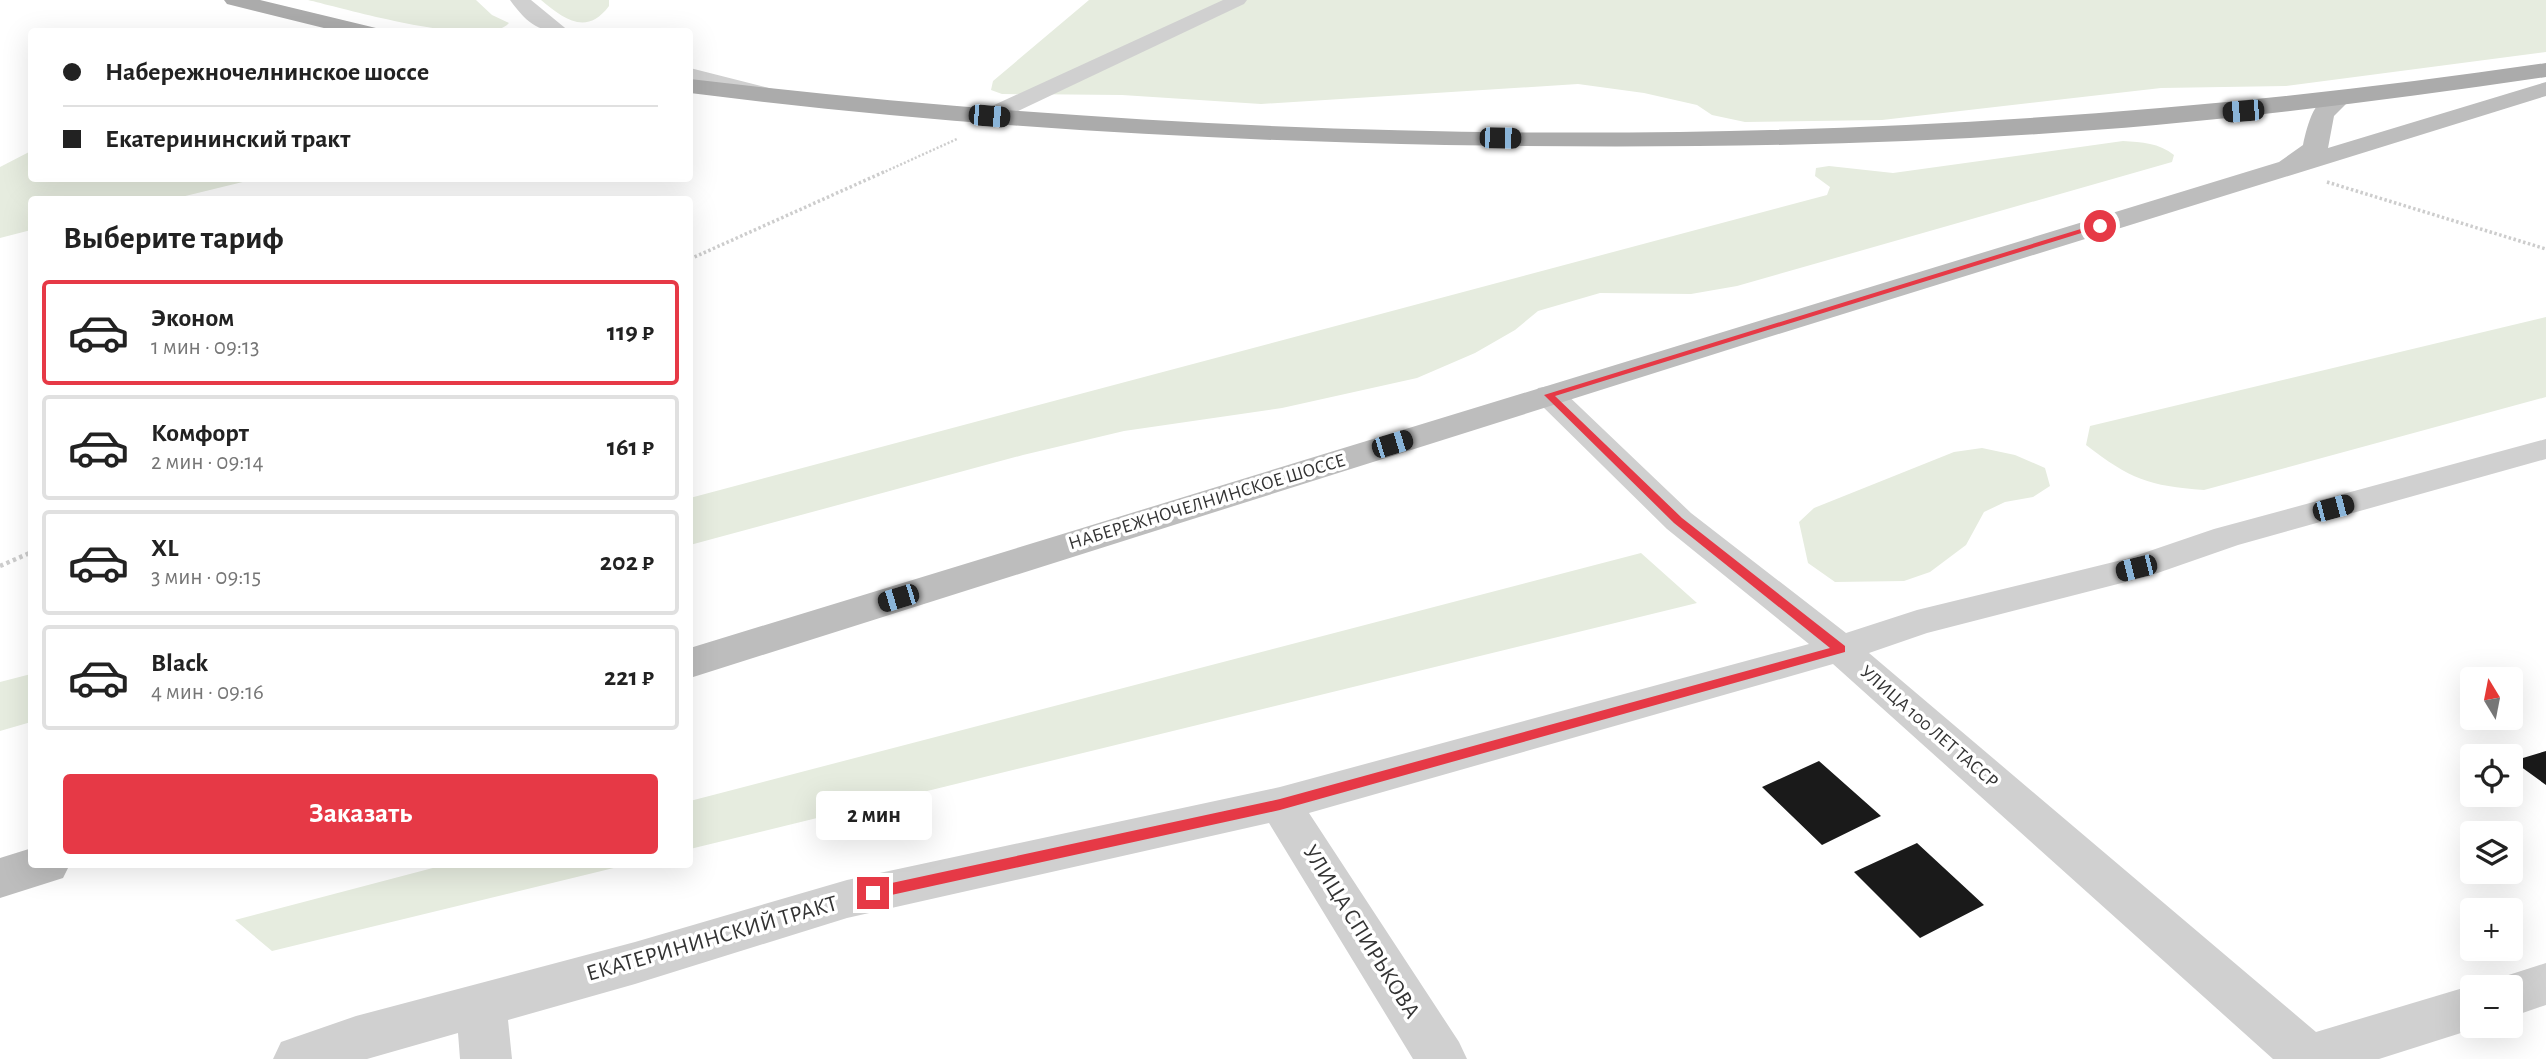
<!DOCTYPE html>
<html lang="ru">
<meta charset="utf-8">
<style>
body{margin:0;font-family:"Alegreya Sans",sans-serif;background:#f6f6f6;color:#222;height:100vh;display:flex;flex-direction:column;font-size:26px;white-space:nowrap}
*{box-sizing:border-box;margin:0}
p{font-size:23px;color:#767676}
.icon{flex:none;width:38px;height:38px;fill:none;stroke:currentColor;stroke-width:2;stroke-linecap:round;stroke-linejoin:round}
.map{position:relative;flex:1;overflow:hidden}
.details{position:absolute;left:28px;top:196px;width:665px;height:672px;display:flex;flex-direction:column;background:#fff;border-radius:7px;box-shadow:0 7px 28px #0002}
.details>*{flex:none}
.guide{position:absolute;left:28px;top:28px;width:665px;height:154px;border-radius:7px;box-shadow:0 7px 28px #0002;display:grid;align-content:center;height:154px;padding:0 35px;background:#fff}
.needle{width:46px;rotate:350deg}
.tools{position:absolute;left:2460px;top:667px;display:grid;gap:14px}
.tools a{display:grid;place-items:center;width:63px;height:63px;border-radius:7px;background:#fff;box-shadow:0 7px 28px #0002;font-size:35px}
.end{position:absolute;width:32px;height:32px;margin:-16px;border:9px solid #e63946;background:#fff;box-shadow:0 0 0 4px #fff}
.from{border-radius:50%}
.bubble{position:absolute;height:49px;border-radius:7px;background:#fff;box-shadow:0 7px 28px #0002;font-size:23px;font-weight:700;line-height:49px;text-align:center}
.car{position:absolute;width:21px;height:42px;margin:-21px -10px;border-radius:9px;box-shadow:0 0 5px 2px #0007;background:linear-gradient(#222 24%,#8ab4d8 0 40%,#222 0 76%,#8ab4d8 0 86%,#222 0)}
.guide b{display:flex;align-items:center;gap:24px;height:66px;font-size:26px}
.guide b+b{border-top:2px solid #e0e0e0}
.guide i{width:18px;height:18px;background:#222}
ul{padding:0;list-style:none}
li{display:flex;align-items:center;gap:21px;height:105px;margin:0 14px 10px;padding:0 21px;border:4px solid #e0e0e0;border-radius:7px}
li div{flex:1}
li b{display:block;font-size:26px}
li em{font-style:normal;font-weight:700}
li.active{border-color:#e63946}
li>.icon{width:63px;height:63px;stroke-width:1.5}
h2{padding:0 35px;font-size:32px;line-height:84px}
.cta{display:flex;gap:14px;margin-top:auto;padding:14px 35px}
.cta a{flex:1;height:80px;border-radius:7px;background:#e63946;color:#fff;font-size:28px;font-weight:700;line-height:80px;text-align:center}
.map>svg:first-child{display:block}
.green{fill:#e6ecdf}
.building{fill:#1a1a1a}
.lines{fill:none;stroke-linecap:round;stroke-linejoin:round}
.path-far2{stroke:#cdcdcd;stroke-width:2.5;stroke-dasharray:2 2;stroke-linecap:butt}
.path-far1{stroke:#cdcdcd;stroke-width:3.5;stroke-dasharray:2.5 2.5;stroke-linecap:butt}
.path{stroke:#cdcdcd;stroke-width:4.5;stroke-dasharray:3.5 3.5;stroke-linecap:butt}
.minor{fill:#d0d0d0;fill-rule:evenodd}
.tertiary{fill:#d0d0d0;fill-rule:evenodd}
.secondary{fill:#bdbdbd;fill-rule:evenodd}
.primary{fill:#ababab;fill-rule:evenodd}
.route{fill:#e63946}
.labels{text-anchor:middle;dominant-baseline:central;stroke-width:7;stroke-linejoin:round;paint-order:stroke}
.street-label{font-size:19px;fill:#333;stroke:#fff}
.near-street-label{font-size:23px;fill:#333;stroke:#fff}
</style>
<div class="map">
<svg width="2546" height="1059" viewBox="0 0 2546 1059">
<rect width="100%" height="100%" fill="#fff"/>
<path class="green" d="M 308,0 L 476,0 L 492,15 L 509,23 C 487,50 342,8 308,0 Z
M 541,0 L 609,0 L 609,6 C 586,37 563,18 541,0 Z
M 1089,0 L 2546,0 L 2546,52 L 2286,86 L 2161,88 L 1882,120 L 1745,122 L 1712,115 L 1697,105 L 1644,93 L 1578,84 L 1261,104 L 1122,95 L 1002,94 L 991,90 L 993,81 Z
M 2123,141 C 2142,142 2159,143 2174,155 L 2172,162 L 1737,286 L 1691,294 L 1600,293 L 1538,311 L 1515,330 L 1475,353 L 1417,378 L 1282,408 L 1124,431 L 1023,455 L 690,545 L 690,498 L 1827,195 L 1830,187 L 1815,176 L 1816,168 L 1829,166 L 1893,173 Z
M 31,151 L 32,178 L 255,179 L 173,199 L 32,200 L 31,230 L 0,238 L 0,167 Z
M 2546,317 L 2546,397 L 2204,490 C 2149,486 2130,479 2086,445 L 2090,426 Z
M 1982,448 L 2015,455 L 2045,468 L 2050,486 L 2033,497 L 2005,502 L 1984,512 L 1966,545 L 1930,572 L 1904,581 L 1835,582 L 1808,563 L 1799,522 L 1814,508 L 1954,452 Z
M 1641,553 L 1697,603 L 690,849 L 690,801 Z
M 31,674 L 31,722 L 0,731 L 0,682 Z
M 448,864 L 626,865 L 272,951 L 235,920 Z"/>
<path class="building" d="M 2546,751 L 2546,785 L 2513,761 Z
M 1819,761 L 1881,816 L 1822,845 L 1762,787 Z
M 1917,843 L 1984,905 L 1920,938 L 1854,872 Z"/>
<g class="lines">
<path class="path-far2" d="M 882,173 L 957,139"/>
<path class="path-far1" d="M 2327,182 L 2546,249
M 690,259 L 886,171"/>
<path class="path" d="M 0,566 L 32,552"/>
<path class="minor" d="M 1223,0 L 1247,0 L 1244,4 L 997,121 L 981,121 L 978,116 L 981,111 Z
M 1549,386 L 1560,388 L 1691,513 L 1846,633 L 1917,610 L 2126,559 L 2214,529 L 2546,439 L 2546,459 L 2238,545 L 2149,576 L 1927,633 L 1869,653 L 2316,1032 L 2473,985 L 2479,987 L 2473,987 L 2473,1026 L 2483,1026 L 2379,1059 L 2273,1059 L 1833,664 L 1309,813 L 1459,1042 L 1467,1059 L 1413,1059 L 1269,823 L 847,918 L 635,984 L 508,1020 L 512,1059 L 460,1059 L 458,1033 L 367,1059 L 273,1059 L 281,1042 L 356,1016 L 635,942 L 847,880 L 1280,787 L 1809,644 L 1667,529 L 1538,402 L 1534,395 L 1538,388 Z
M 2546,963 L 2546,1005 L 2511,1017 L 2511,987 L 2490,987 L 2493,980 Z"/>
<path class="tertiary" d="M 510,0 L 531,0 L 570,32 C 539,32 529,26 510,0 Z
M 690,68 L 773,89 L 777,94 L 773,99 L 765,101 L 690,82 Z"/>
<path class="secondary" d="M 2546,82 L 2546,96 L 1740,346 L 690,678 L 690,648 L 2279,162 L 2303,145 C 2308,123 2316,87 2346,95 L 2350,100 L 2334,116 L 2328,148 Z
M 32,848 L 32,864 L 70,864 L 63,878 L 0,898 L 0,858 Z"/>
<path class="primary" d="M 224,0 L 260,0 L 376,28 L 379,32 L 340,32 L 227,4 Z
M 2546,63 L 2546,77 C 2416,96 2287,113 2156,125 C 1920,146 1682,149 1445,145 C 1193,140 940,125 690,93 L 690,79 C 1306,152 1932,154 2546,63 Z"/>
</g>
<path class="route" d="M 2097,224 L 2104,226 L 1555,396 L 1682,518 L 1845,646 L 1845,652 L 1280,810 L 873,899 L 868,897 L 866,893 L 868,889 L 873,887 L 1280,799 L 1830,648 L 1674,523 L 1544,395 Z"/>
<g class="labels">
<g class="street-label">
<text transform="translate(1207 502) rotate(-17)">НАБЕРЕЖНОЧЕЛНИНСКОЕ ШОССЕ</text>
<text transform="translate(1929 727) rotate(41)">УЛИЦА 100 ЛЕТ ТАССР</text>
</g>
<g class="near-street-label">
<text transform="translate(1361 932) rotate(58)">УЛИЦА СПИРЬКОВА</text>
<text transform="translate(712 939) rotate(-16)">ЕКАТЕРИНИНСКИЙ ТРАКТ</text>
</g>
</g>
</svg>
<div class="tools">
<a><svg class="needle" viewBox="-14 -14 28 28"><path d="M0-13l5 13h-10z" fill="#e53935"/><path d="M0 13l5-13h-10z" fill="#767676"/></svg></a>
<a><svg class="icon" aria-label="locate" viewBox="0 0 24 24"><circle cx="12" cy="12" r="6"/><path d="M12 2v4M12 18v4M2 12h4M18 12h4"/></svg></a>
<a><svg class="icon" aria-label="layers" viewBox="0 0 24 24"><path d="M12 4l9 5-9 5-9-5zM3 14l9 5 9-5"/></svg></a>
<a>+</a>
<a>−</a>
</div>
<i class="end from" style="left:2100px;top:226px"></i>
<i class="end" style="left:873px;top:893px"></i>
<div class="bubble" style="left:816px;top:791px;width:116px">2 мин</div>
<i class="car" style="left:2243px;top:111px;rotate:265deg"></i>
<i class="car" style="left:989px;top:116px;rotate:95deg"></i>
<i class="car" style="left:1500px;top:138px;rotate:91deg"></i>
<i class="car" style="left:1392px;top:444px;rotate:73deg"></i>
<i class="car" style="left:2333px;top:508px;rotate:75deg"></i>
<i class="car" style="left:2136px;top:568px;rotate:256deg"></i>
<i class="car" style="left:898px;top:598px;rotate:253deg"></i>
<div class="guide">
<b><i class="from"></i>Набережночелнинское шоссе</b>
<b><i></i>Екатерининский тракт</b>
</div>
<section class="details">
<h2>Выберите тариф</h2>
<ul>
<li class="active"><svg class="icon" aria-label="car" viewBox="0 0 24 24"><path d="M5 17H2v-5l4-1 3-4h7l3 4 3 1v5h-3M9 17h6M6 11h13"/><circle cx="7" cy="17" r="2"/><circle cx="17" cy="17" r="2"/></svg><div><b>Эконом</b><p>1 мин · 09:13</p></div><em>119 ₽</em></li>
<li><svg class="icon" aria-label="car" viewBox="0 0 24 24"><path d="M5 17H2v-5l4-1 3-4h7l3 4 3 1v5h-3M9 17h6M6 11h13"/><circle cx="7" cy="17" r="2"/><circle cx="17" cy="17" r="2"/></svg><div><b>Комфорт</b><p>2 мин · 09:14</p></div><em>161 ₽</em></li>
<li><svg class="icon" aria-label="car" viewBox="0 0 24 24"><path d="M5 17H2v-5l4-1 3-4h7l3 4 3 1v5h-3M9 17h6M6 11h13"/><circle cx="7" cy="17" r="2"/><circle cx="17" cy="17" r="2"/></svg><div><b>XL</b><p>3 мин · 09:15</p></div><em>202 ₽</em></li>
<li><svg class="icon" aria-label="car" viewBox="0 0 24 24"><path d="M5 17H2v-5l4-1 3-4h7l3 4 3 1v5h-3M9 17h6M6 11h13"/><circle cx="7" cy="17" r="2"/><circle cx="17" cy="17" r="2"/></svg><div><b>Black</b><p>4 мин · 09:16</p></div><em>221 ₽</em></li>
</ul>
<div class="cta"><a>Заказать</a></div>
</section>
</div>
